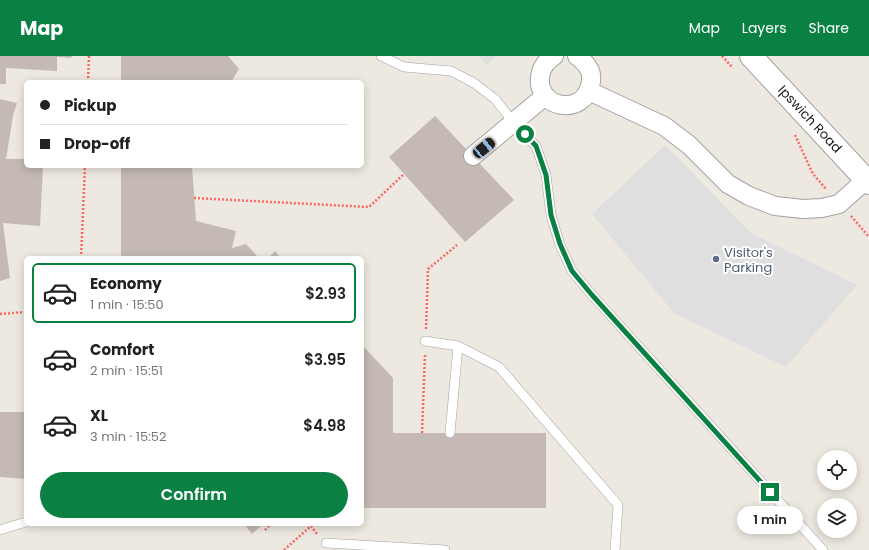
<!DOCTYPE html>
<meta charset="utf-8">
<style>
body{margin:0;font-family:Poppins,sans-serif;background:#f2f2f2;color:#222;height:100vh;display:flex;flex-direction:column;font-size:15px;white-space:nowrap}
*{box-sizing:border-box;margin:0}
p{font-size:13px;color:#767676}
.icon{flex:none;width:22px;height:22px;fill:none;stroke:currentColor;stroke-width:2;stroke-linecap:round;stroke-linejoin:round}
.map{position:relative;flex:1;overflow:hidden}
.details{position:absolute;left:24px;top:200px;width:340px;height:270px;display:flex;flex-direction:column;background:#fff;border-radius:6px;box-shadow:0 2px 10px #0003}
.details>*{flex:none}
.banner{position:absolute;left:24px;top:24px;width:340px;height:88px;border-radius:6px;box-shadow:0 2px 10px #0003;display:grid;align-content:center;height:88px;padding:0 16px;background:#fff}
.buttons{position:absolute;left:817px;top:394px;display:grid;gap:8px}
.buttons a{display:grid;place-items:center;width:40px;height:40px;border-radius:50%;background:#fff;box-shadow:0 2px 10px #0003;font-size:20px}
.end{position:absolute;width:18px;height:18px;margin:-9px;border:5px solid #0b8043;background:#fff;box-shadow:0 0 0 2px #fff}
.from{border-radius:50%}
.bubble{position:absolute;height:28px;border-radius:14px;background:#fff;box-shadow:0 2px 10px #0003;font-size:13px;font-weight:600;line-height:28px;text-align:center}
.car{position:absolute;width:12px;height:24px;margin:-12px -6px;border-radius:5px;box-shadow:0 0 3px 1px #0007;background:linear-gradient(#222 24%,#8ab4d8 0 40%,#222 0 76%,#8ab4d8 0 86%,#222 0)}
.banner b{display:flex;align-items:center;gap:14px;height:38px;font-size:15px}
.banner b+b{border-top:1px solid #e0e0e0}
.banner i{width:10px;height:10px;background:#222}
ul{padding:7px 0 0;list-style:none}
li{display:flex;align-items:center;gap:12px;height:60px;margin:0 8px 6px;padding:0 8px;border:2px solid transparent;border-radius:6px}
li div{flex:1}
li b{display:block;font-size:15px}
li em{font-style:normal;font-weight:600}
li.on{border-color:#0b8043}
li>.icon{width:36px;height:36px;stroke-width:1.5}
.cta{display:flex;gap:8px;margin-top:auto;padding:8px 16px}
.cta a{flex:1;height:46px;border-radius:24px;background:#0b8043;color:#fff;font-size:16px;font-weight:600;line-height:46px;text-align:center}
header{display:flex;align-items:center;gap:24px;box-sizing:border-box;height:56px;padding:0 20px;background:#0b8043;color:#fff}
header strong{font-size:19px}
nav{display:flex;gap:22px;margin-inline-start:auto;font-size:14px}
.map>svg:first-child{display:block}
.parking{fill:#dfdfdf}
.building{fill:#c4b9b4}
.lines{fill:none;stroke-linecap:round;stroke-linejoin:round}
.service-casing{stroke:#a2a2a2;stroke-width:10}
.minor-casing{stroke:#a2a2a2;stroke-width:20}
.tertiary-casing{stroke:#a2a2a2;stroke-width:24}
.path{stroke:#fa6864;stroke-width:2.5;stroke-dasharray:2 2;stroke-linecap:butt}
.service{stroke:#fff;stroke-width:9}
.minor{stroke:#fff;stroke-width:18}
.tertiary{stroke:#fff;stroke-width:22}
.route{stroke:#0b8043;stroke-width:5}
.service-dot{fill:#5c6f8a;stroke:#fff;stroke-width:1.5}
.labels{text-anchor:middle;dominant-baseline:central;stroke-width:4;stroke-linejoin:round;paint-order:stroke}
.street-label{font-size:13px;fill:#1b1b1b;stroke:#fff}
.service-label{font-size:13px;fill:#4e5e75;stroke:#fff;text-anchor:start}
</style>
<header>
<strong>Map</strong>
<nav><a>Map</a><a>Layers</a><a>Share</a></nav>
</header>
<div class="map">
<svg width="869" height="494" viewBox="0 0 869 494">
<rect width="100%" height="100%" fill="#ede8e0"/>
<path class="parking" d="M 478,0 L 497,0 L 487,9 Z
M 665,89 L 751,177 L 857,229 L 786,311 L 674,257 L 592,158 Z"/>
<path class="building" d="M 0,0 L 72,0 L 71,2 L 57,1 L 57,15 L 6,12 L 6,28 L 0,28 Z
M 121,0 L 228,0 L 239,13 L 231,26 L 121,26 Z
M 0,43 L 17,47 L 13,60 L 6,103 L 26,103 L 26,110 L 43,110 L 40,170 L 3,167 L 10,222 L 0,225 Z
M 435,60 L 514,144 L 465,186 L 389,101 Z
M 121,110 L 192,110 L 196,165 L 236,175 L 232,192 L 246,188 L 259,202 L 121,202 Z
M 275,195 L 281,202 L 268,202 Z
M 362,289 L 393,322 L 393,377 L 546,377 L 546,452 L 362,452 Z
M 0,356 L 26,356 L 26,423 L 0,421 Z
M 244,468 L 263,468 L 252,478 Z"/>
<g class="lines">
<g class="service-casing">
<path id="service" d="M 381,0 L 404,11 L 451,15 L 474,27 L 495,43 L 514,67 L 536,90 L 546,119 L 551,159 L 560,189 L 572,215 L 592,239 L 823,494
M 425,285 L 458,290 L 499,311 L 618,449 L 615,494
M 450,377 L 458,290
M 0,474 L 26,466
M 326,487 L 445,494"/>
</g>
<g class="minor-casing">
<path id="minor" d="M 554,0 C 548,4 543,9 541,16 C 531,52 586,64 591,25 C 593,14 585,6 577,0
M 589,35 L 664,70 L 689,89 L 728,128 L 749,140 L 775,150 L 803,153 L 822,152 L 839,148 L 866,124
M 473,100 L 545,40"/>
</g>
<g class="tertiary-casing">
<path id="tertiary" d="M 751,0 L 869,127"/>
</g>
<path class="path" d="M 722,0 L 733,12
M 88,26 L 89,0
M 795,79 L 813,118 L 826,133
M 194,142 L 369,151 L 404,118
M 851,160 L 869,181
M 81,202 L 85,110
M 0,258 L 26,256
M 426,273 L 428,213 L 457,189
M 422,377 L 425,298
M 308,468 L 311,470 L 313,468
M 265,474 L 271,468
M 284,494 L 311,470 L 317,478"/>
<use href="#service" class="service"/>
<use href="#minor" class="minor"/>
<use href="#tertiary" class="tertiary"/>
</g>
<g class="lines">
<path class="route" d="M 525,78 L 536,90 L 546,119 L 551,159 L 560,188 L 572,215 L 592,239 L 770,436"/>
</g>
<circle class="service-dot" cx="716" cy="203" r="4"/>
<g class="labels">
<g class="street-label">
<text transform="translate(810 63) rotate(47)">Ipswich Road</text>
</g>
<g class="service-label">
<text x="724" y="196">Visitor's<tspan x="724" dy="15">Parking</tspan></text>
</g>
</g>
</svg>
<div class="buttons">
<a><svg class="icon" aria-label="locate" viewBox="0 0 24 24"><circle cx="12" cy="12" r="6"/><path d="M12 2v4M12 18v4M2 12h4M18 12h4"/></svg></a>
<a><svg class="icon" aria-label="layers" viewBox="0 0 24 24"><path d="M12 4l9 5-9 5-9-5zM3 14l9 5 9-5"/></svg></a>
</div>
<i class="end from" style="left:525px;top:78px"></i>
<i class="end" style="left:770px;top:436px"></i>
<div class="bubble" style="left:737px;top:450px;width:66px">1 min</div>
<i class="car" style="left:484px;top:92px;rotate:51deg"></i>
<div class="banner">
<b><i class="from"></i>Pickup</b>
<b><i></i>Drop-off</b>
</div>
<section class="details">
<ul>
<li class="on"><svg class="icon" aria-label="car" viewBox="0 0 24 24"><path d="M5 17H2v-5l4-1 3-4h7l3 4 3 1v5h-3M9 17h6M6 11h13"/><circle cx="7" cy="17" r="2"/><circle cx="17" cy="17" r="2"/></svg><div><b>Economy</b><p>1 min · 15:50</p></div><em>$2.93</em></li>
<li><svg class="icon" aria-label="car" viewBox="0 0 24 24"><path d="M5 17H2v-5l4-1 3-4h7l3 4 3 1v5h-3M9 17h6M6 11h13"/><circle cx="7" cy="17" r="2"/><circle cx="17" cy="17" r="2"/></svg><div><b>Comfort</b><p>2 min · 15:51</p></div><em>$3.95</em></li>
<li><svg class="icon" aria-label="car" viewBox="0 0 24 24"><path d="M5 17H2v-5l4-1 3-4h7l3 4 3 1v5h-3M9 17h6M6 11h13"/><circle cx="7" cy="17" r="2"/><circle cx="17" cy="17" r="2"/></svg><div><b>XL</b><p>3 min · 15:52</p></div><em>$4.98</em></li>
</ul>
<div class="cta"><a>Confirm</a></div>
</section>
</div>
